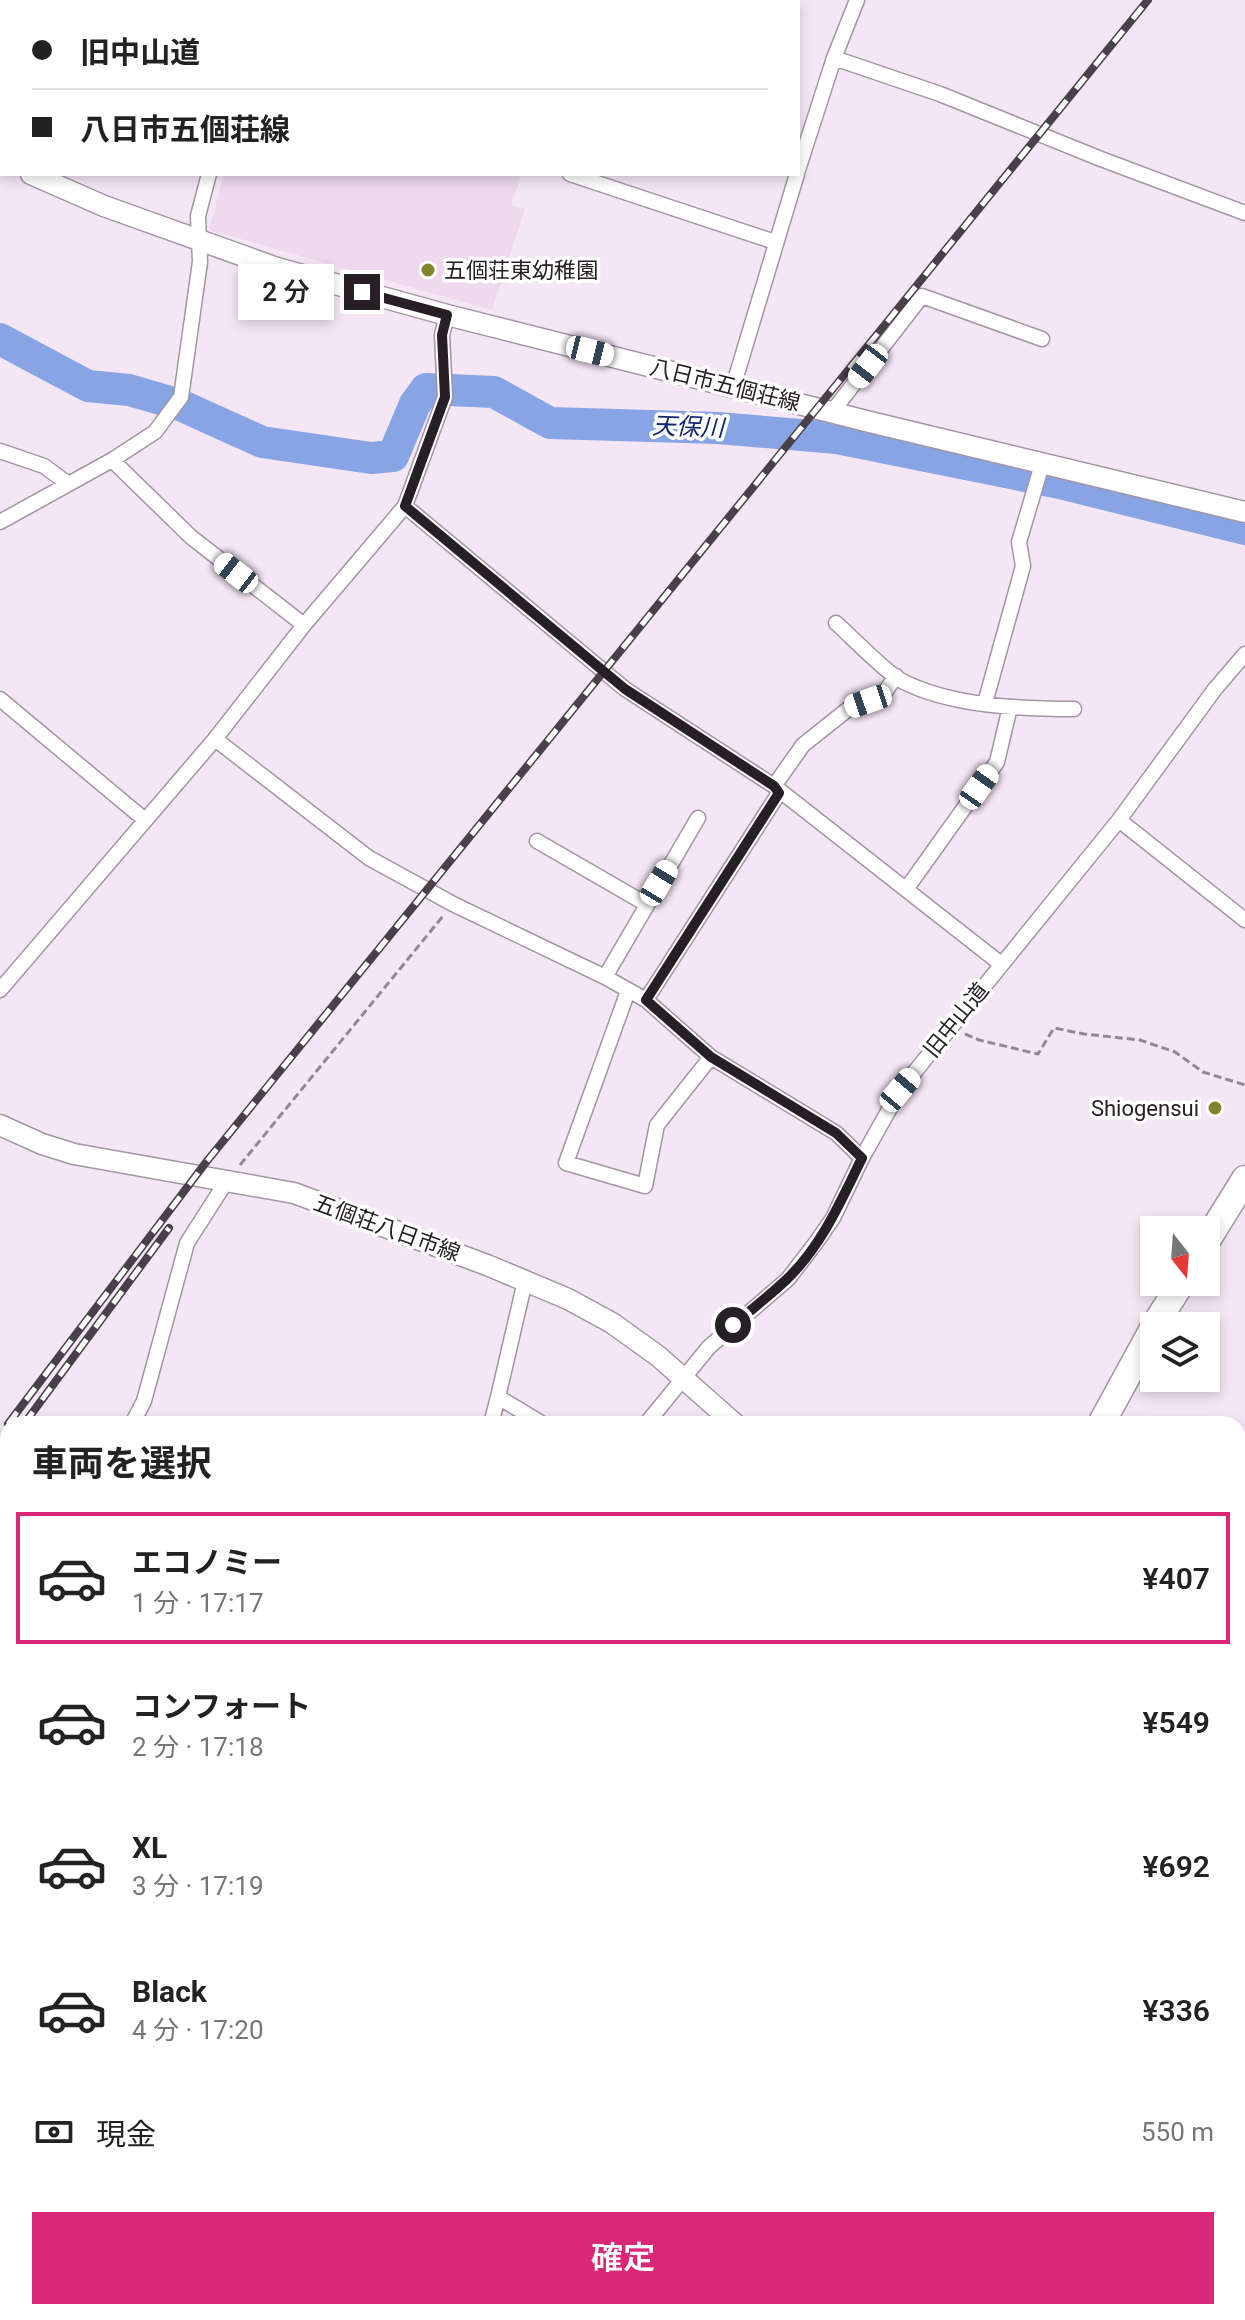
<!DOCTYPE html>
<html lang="ja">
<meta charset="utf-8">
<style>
body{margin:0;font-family:Roboto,"Noto Sans JP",sans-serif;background:#f2f2f2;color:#222;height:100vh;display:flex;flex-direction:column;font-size:30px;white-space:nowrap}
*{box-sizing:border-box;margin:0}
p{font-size:26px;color:#767676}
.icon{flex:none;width:44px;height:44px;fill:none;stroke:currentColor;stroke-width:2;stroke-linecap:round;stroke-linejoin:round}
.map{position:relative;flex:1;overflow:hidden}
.side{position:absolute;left:0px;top:1416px;width:1246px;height:904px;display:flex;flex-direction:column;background:#fff;border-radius:24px 24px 0 0;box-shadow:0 4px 12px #0003}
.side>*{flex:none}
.banner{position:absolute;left:0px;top:0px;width:800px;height:176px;box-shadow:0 4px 12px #0003;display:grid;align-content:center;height:176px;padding:0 32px;background:#fff}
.needle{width:52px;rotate:163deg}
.buttons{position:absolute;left:1140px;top:1216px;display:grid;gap:16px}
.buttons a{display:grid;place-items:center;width:80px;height:80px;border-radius:0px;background:#fff;box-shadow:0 4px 12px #0003;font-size:40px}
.end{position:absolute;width:36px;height:36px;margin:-18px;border:10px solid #262026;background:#fff;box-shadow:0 0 0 4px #fff}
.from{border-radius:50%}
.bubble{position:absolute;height:56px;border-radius:0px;background:#fff;box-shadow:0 4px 12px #0003;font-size:26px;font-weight:600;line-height:56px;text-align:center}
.car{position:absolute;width:24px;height:48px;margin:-24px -12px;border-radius:10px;box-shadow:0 0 6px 2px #0007;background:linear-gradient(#fff 24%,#345 0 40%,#fff 0 76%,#345 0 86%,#fff 0)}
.banner b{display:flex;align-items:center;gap:28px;height:76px;font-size:30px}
.banner b+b{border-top:2px solid #e0e0e0}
.banner i{width:20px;height:20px;background:#222}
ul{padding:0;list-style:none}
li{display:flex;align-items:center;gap:24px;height:132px;margin:0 16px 12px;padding:0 16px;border:4px solid transparent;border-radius:0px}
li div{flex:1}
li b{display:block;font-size:30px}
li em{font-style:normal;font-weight:600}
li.current{border-color:#db2777}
li>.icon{width:72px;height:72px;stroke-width:1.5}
h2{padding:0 32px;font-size:36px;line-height:96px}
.pay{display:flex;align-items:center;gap:20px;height:88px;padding:0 32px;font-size:30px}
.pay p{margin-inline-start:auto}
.button{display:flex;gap:16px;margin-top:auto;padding:16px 32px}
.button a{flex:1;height:92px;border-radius:0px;background:#db2777;color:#fff;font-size:32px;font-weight:600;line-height:92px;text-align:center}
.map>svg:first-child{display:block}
.built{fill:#eed9ef}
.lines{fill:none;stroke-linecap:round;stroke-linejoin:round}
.river{stroke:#87a4e5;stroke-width:32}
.lane-casing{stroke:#a395a4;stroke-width:10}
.street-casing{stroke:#a395a4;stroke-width:17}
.secondary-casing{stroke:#a395a4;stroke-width:23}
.highway-casing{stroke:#a395a4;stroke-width:29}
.path{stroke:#928893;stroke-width:3;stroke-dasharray:8 4;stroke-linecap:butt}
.lane{stroke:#fff;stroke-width:7}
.street{stroke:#fff;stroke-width:14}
.secondary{stroke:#fff;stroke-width:20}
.highway{stroke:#fff;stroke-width:26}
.rail-casing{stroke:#494149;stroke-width:8}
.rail{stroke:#fff;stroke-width:5;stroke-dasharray:15;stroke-linecap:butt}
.route{stroke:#262026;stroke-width:10}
.poi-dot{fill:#81832d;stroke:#fff;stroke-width:3}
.labels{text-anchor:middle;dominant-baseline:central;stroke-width:7;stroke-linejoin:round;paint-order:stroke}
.poi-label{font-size:22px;fill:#262026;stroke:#fff;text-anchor:start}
.street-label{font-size:22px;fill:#262026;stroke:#fff}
.water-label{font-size:24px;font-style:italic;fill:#102670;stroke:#fff}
</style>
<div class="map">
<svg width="1245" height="2320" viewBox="0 0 1245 2320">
<rect width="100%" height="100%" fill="#f5e6f6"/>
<path class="built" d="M 224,174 L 522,174 L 511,205 L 525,209 L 492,310 L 209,230 Z"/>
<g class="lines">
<path class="river" d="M 0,339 L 88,386 L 129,390 L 167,401
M 180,405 L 262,442 L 371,458 L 393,456 L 415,404 L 426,389 L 494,392 L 550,423 L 718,428 L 837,438 L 1060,483 L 1245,529"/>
<g class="lane-casing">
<path id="lane" d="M 383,2320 L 385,2312
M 528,2320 L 531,2312"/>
</g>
<g class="street-casing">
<path id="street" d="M 103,0 L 110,2
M 265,2 L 265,0
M 350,2 L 351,0
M 490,2 L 490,0
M 0,58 L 2,58
M 834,58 L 940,94 L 1101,159 L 1245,213
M 798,170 L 834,58 L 857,0
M 570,174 L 775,242
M 733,387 L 797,174
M 832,412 L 922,296 L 1042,339
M 0,451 L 44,466 L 67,483
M 112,460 L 191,537 L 304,625
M 405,506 L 625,689 L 774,786 L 1001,964
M 0,522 L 112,460 L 155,432 L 181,397 L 200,262 L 198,216 L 209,174
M 836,623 C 853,638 885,672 902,681 C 950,706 1021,709 1074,709
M 0,699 L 145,820
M 985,703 L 1023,566 L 1019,542 L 1043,461
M 215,739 L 369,858 L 453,904 L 605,977 L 646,1000 L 711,1057 L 836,1133 L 862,1158
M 774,786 L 803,745 L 852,706 L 883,695 L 896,676
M 1119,820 L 1245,920
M 537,841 L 646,904
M 907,888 L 997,762 L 1010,707
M 605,977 L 698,818
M 0,990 L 215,739 L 304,625 L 405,506 L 445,397 L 442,335 L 447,315
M 628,991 L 566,1163 L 645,1186 L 657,1125 L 711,1057
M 646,1000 L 779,793
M 498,1397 L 525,1281
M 132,1424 L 144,1401 L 187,1243 L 226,1182
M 491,1424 L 498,1397 L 543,1424
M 646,1424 L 709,1347 L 788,1279 L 815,1244 L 833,1218 L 862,1158 L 900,1090 L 1119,820 L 1215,689 L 1245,654
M 0,1794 L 8,1773
M 0,1887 L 8,1889
M 0,2027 L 8,2029
M 0,2110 L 8,2113
M 0,2260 L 8,2263
M 139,2312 L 160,2320
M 945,2312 L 968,2320
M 198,2320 L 200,2312
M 823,2320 L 826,2312"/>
</g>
<g class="secondary-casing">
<path id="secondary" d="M 0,160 L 2,161
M 31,174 L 104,206 L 277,268 L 447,315 L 870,422 L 1245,512
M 0,1125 L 42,1144 L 74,1154 L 294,1193 L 487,1265 L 568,1299 L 612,1323 L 658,1356 L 735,1424
M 1238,1711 L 1245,1714"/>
</g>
<g class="highway-casing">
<path id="highway" d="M 1206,1242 L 1245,1179
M 1154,1326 L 1182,1282
M 1101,1424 L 1154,1327
M 710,2320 L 713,2312"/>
</g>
<path class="path" d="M 965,1034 L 979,1040 L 1038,1054 L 1054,1028 L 1084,1034 L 1140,1040 L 1175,1052 L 1203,1072 L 1245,1085
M 240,1165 L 443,916
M 1238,1838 L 1245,1812
M 1115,2320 L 1118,2312"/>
<use href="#lane" class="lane"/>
<use href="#street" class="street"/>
<use href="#secondary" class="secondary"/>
<use href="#highway" class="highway"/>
<g class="rail-casing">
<path id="rail" d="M 8,1424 L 207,1161 L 1148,0
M 24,1424 L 169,1228
M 0,1456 L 8,1445"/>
</g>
<use href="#rail" class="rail"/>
</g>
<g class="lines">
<path class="route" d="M 362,292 L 447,315 L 442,335 L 445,397 L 405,506 L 625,689 L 774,786 L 779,793 L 646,1000 L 711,1057 L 836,1133 L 862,1158 C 841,1201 821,1247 786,1280 C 769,1296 751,1310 733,1325"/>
</g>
<g class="poi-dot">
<circle cx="428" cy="270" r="8"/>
<circle cx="1215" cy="1108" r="8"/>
</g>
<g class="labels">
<g class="poi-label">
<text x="444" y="270">五個荘東幼稚園</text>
<text x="1199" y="1108" text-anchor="end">Shiogensui</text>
</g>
<g class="street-label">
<text transform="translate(725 385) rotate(14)">八日市五個荘線</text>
<text transform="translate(956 1020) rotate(-51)">旧中山道</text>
<text transform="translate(387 1228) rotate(20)">五個荘八日市線</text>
</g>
<g class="water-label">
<text transform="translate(688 427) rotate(2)">天保川</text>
</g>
</g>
</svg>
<div class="buttons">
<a><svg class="needle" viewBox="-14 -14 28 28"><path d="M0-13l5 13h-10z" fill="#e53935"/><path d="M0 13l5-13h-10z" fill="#767676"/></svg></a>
<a><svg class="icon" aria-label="layers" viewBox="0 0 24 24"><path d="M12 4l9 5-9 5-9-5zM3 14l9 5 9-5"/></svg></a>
</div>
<i class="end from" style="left:733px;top:1325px"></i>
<i class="end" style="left:362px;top:292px"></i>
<div class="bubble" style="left:238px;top:264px;width:96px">2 分</div>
<i class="car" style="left:590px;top:351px;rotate:104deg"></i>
<i class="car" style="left:868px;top:366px;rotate:218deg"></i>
<i class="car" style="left:236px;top:573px;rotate:308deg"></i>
<i class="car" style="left:868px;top:701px;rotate:251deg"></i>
<i class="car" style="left:979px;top:787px;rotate:35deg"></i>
<i class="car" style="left:659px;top:883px;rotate:31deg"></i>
<i class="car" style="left:900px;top:1090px;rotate:40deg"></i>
<div class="banner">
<b><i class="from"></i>旧中山道</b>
<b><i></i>八日市五個荘線</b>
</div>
<section class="side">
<h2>車両を選択</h2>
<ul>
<li class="current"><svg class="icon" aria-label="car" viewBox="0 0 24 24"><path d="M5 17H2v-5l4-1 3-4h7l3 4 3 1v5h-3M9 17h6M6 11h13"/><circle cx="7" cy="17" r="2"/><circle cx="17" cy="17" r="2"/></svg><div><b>エコノミー</b><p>1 分 · 17:17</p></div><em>¥407</em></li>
<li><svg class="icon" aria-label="car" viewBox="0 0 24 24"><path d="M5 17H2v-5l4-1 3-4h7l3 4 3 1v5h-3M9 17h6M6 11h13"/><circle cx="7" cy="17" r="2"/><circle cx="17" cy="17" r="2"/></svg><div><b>コンフォート</b><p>2 分 · 17:18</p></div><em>¥549</em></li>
<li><svg class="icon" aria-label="car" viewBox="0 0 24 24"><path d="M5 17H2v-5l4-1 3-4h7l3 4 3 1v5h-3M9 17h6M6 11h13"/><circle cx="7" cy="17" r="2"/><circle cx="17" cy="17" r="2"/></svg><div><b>XL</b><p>3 分 · 17:19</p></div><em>¥692</em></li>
<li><svg class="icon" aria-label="car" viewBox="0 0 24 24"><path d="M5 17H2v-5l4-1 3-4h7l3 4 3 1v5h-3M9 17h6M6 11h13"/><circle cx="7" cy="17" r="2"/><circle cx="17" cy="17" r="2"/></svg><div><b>Black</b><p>4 分 · 17:20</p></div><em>¥336</em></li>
</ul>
<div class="pay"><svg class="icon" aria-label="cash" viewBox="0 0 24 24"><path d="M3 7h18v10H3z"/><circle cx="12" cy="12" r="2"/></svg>現金<p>550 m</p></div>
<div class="button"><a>確定</a></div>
</section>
</div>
